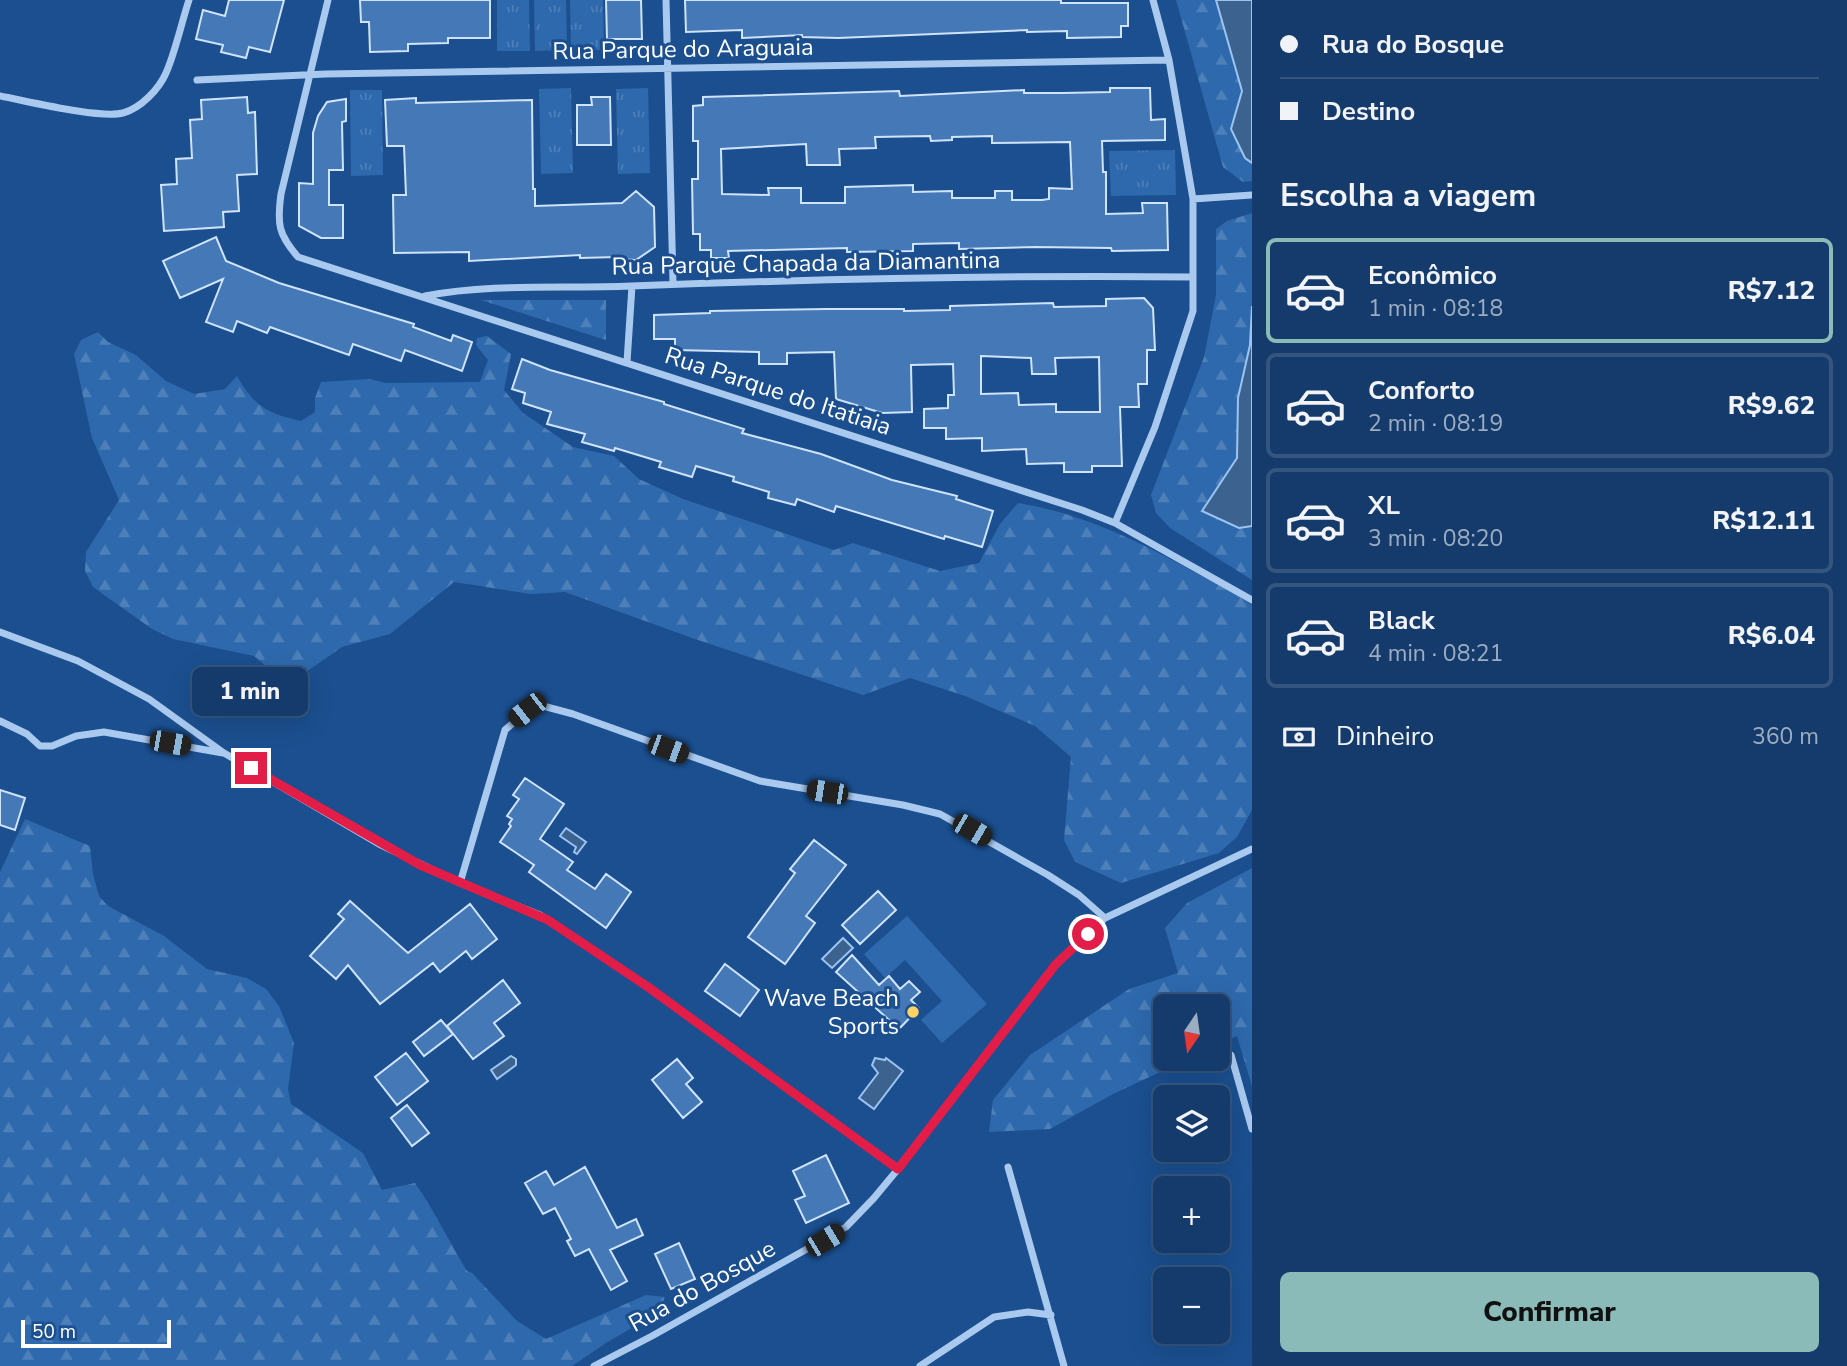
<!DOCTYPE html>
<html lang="pt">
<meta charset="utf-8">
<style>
body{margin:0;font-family:"Nunito Sans",sans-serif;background:#214673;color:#f1f3f6;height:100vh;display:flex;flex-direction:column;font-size:26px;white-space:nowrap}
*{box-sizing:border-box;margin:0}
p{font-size:23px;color:#9dadc1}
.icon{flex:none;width:38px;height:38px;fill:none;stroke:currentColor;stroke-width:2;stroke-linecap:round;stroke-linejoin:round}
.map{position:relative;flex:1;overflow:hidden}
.panel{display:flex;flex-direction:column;background:#143b6b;width:595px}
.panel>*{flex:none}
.guide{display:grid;align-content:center;height:154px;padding:0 28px;background:#143b6b}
.needle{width:46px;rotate:193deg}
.buttons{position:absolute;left:1153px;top:994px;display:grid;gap:14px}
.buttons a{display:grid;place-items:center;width:77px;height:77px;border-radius:10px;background:#143b6b;box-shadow:0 7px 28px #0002,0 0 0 2px #33557e;font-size:35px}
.scale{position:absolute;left:21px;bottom:18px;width:150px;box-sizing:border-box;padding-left:7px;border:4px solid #fff;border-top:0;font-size:19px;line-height:24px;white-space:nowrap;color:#fff;-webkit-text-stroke:5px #1b4f8f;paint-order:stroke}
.end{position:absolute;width:32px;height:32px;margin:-16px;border:9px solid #e11d48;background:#fff;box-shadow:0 0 0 4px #fff}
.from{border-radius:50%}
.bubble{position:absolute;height:49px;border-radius:10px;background:#143b6b;box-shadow:0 7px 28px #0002,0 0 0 2px #33557e;font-size:23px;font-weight:800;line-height:49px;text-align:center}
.car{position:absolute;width:21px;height:42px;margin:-21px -10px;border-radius:9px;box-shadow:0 0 5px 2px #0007;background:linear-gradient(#222 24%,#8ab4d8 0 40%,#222 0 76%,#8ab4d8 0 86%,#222 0)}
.guide b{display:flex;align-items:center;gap:24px;height:66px;font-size:26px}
.guide b+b{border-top:2px solid #33557e}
.guide i{width:18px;height:18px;background:#f1f3f6}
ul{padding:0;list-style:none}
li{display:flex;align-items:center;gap:21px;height:105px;margin:0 14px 10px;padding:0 14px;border:4px solid #33557e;border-radius:10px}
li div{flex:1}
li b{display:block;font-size:26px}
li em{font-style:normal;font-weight:800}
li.current{border-color:#8bbbb9}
li>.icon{width:63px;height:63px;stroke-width:1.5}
h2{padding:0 28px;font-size:32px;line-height:84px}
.pay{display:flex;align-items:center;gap:18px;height:77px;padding:0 28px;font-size:26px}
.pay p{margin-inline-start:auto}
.action{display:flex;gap:14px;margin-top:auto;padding:14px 28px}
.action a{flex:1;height:80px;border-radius:10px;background:#8bbbb9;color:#111;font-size:28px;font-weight:800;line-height:80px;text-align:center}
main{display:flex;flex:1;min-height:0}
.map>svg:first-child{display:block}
.grass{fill:url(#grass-tufts)}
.forest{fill:url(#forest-firs)}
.pitch{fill:#2e69ad}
.water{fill:#3c6290;stroke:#9cc4f0;stroke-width:2}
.building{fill:#4478b7;stroke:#cfe3fa;stroke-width:2;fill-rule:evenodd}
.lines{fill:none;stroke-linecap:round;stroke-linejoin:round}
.street{stroke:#a9c9ee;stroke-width:7}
.route{stroke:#e11d48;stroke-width:9}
.poi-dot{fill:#ffd166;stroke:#1b4f8f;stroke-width:2.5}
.labels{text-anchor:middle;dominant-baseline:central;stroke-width:6;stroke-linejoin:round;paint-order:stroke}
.street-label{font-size:24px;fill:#fff;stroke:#1b4f8f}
.poi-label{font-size:24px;fill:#fff;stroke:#1b4f8f;text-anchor:end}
</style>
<main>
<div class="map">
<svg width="1252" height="1366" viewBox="0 0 1252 1366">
<defs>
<pattern id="grass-tufts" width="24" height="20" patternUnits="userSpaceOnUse" patternTransform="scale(1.75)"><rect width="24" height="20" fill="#2e69ad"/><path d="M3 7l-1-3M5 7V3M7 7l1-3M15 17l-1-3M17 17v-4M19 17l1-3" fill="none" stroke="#4d80b9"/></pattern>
<pattern id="forest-firs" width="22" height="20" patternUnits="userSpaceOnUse" patternTransform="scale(1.75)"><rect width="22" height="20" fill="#2e69ad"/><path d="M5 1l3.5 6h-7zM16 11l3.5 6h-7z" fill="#4d80b9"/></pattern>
</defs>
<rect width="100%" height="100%" fill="#1b4f8f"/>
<path class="grass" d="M 497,0 L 529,0 L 530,51 L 497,51 Z
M 534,0 L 566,0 L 567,50 L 535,51 Z
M 570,0 L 603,0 L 604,50 L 571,50 Z
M 571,88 L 573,173 L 541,174 L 539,89 Z
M 648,88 L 650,173 L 618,174 L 616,89 Z
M 350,90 L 382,90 L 383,175 L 351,176 Z
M 1175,150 L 1176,195 L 1111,196 L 1109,151 Z"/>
<path class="forest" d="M 1176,0 L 1216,0 L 1242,91 L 1232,129 L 1245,158 L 1252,163 L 1252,181 L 1243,182 L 1223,167 Z
M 1252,213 L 1252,306 L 1250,345 L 1238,398 L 1237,458 L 1202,511 L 1239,528 L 1252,526 L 1252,580 L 1170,528 L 1156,513 L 1151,495 L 1204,357 L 1216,295 L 1216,229 L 1227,221 Z
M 481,300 L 606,300 L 606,340 Z
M 98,332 L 108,342 L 136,355 L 166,381 L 194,394 L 225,389 L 237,376 C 255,407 266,413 301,421 L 315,412 L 315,398 L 321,382 L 369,379 L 386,383 L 480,382 L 488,360 L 476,345 L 477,338 L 487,336 L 511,354 L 504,390 L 523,413 L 573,447 L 614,456 L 639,479 L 683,499 L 834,550 L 853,543 L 940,571 L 979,563 L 1000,524 L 1018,503 C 1081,513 1141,542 1196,573 C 1215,583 1235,593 1252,605 L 1252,810 L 1237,837 L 1219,853 L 1121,883 L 1075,862 L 1064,840 L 1071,757 L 1035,726 L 965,696 L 910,678 L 863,695 L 692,638 L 565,592 L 531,594 L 454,582 L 390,634 L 342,647 L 306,672 L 278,676 L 254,656 L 173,639 L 152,629 L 93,587 L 85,571 L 86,552 L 119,500 L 92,438 L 74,354 L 81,340 Z
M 25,819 L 90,846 L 93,874 L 99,896 L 108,906 L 164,936 L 207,969 L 247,978 L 266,989 L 279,1006 L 294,1043 L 288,1089 L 291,1104 L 363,1153 L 382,1190 L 415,1183 C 435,1211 449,1242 467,1271 L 472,1273 L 517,1321 L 546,1339 L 646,1295 L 665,1297 L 659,1312 L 606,1343 L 572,1366 L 0,1366 L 0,872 Z
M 1252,868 L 1252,1086 L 1237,1036 L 1218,1045 L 1218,1006 L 1166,1006 L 1166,1059 L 1188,1059 L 1113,1094 L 1050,1129 L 989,1132 L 993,1100 L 1030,1055 L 1129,989 L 1178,973 L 1165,928 L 1187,903 Z"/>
<path class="pitch" d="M 907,916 L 987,1004 L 942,1043 L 921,1020 L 942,1001 L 905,960 L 885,978 L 864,954 Z"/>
<path class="water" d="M 1216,0 L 1252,0 L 1252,163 L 1245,158 L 1231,129 L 1242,91 Z
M 1252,306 L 1252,526 L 1239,528 L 1202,511 L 1237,458 L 1238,398 L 1250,345 Z
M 566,828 L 586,842 L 577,854 L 574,852 L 576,847 L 560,836 Z
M 843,938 L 853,948 L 832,968 L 822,959 Z
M 511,1056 L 516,1059 L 516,1065 L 497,1079 L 491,1070 Z
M 875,1058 L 885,1060 L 886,1058 L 903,1071 L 874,1109 L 859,1098 L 878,1073 L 872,1065 Z"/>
<path class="building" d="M 229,0 L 284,0 L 270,52 L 249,47 L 246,58 L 221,52 L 223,45 L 196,39 L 203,10 L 225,16 Z
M 360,0 L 490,0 L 490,38 L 448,38 L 448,43 L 408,44 L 408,51 L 370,52 L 369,22 L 361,22 Z
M 606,0 L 641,0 L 642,39 L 607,39 Z
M 685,0 L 1061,0 L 1061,3 L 1128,3 L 1128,26 L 1121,26 L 1121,37 L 1067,38 L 1067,31 L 1027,32 L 1027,30 L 838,38 L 802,37 L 802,35 L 742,38 L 742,30 L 686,32 Z
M 1110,88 L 1150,88 L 1151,120 L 1165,119 L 1165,140 L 1102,141 L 1103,172 L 1106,172 L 1106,214 L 1143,213 L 1142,203 L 1167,203 L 1168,250 L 1112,251 L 1111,248 L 1035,247 L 959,249 L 959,243 L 913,244 L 913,251 L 847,252 L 847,248 L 728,251 L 729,258 L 711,258 L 711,250 L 700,250 L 700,234 L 693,234 L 692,179 L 698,179 L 698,141 L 693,141 L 693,106 L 703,105 L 703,97 L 899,91 L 900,96 L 1024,90 L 1024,93 L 1063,93 L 1110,92 ZM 930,136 L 931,141 L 952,140 L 952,137 L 992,136 L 992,143 L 1070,142 L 1072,189 L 1049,188 L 1049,199 L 1042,200 L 1012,200 L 1012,191 L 995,191 L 995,198 L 952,198 L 952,191 L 913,192 L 913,185 L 845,187 L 845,203 L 801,203 L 801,188 L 768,188 L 769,195 L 722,194 L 721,149 L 806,144 L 807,165 L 840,165 L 839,149 L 876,148 L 875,137 Z
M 247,97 L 248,113 L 255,112 L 257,174 L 237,175 L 239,211 L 223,212 L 224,227 L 164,231 L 161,185 L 177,184 L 176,159 L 192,158 L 190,120 L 202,119 L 201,100 Z
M 591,97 L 610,97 L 611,145 L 577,145 L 577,105 L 592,105 Z
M 416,98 L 416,103 L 532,100 L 533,189 L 535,189 L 535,206 L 622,203 L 636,191 L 654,207 L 655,247 L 636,260 L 617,259 L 617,257 L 580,258 L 580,255 L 469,261 L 469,252 L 394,253 L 393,195 L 406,195 L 404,146 L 387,146 L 385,100 Z
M 346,99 L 346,121 L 342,122 L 343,170 L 329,170 L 329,205 L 343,205 L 343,238 L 321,238 L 299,226 L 299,183 L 313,184 L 313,133 L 318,116 L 327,102 Z
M 216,237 L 226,261 L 279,283 L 414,324 L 413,327 L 451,341 L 453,335 L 472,342 L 462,371 L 405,350 L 401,361 L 353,344 L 349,355 L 270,327 L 267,333 L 237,321 L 233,332 L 206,322 L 223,279 L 180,298 L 163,261 Z
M 1144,298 L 1153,308 L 1155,350 L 1147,350 L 1147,384 L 1138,384 L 1139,407 L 1120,407 L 1122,466 L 1092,466 L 1092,472 L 1064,472 L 1064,463 L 1027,464 L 1026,449 L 982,451 L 982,438 L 946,439 L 946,428 L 924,428 L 924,409 L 948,408 L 948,395 L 954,395 L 953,364 L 911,365 L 912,412 L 882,413 L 836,399 L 834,352 L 787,353 L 787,364 L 759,364 L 759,352 L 675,350 L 675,339 L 654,339 L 654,315 L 710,313 L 710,311 L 827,309 L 904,309 L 904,311 L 950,310 L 950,306 L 1053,303 L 1054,307 L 1106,306 L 1106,299 ZM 981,356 L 1031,358 L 1032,374 L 1056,374 L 1055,358 L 1099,357 L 1100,412 L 1056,412 L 1056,404 L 1019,405 L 1018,393 L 981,394 Z
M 522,359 L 550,370 L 664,402 L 664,404 L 744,429 L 742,433 L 821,454 L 892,480 L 957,496 L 956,499 L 993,511 L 982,547 L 945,536 L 944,539 L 836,506 L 834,512 L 797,499 L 795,505 L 768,498 L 769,492 L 733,481 L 734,477 L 696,466 L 692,477 L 659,467 L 661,462 L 615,448 L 614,451 L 582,442 L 585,434 L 547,424 L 551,412 L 523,403 L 525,393 L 512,389 Z
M 525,778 L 564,804 L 540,839 L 573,862 L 567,870 L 595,889 L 606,874 L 631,892 L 606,928 L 529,872 L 534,865 L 500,842 L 511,826 L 509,824 L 512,819 L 507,816 L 519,799 L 513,795 Z
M 0,790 L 25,798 L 15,830 L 0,825 Z
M 814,840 L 846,865 L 806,916 L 815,923 L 785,964 L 748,937 L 795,873 L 790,869 Z
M 878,891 L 896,910 L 860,944 L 842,925 Z
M 350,901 L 408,953 L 470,904 L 497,939 L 472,959 L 466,951 L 440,972 L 433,963 L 380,1004 L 348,965 L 336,979 L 310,956 L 344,919 L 338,914 Z
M 852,955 L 879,985 L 889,976 L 900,989 L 909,981 L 920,992 L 911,1000 L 919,1008 L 899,1029 L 836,972 Z
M 725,964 L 759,990 L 740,1016 L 705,991 Z
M 503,980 L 520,1003 L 494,1023 L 504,1036 L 473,1059 L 447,1026 Z
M 441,1020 L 453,1034 L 424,1056 L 413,1042 Z
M 406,1053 L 428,1081 L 397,1105 L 375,1077 Z
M 677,1059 L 693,1078 L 686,1084 L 702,1102 L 683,1118 L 652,1080 Z
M 407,1105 L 429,1133 L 412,1146 L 391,1118 Z
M 826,1155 L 849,1203 L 806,1223 L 795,1200 L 805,1196 L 793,1171 Z
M 585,1167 L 617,1228 L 636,1219 L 643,1235 L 610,1250 L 627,1281 L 611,1290 L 589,1249 L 575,1256 L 567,1241 L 571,1239 L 555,1208 L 543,1214 L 525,1183 L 546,1171 L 554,1185 Z
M 679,1243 L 695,1279 L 671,1289 L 655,1254 Z"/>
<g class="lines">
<path class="street" d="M 328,0 L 281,194 C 277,224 278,234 298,257 L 1082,510 L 1115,523 L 1252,600
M 666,0 L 673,283
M 197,80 L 326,74 L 1169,60
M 0,96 C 27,101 100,119 123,113 C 141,108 159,89 166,73 C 175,53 182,21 189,0
M 1193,199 L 1252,195
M 425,296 C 492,283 562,289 631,286 C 818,279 1006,275 1193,277
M 627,362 L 632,286
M 1115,523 L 1155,427 L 1193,311 L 1193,199 L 1169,60 L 1153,0
M 0,632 L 78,661 L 149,699 L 224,753 L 379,844 L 460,883 L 540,915 L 648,987 L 898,1169
M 0,721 L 27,734 L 40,746 L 52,746 L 76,736 L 104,732 L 223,753
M 460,883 L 505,730 L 527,711 L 543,706 L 573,714 L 760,781 L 903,805 L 940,814 L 1048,875 L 1079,895 L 1105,918
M 1231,1055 L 1252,1129
M 1008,1167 L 1064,1366
M 594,1366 L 652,1336 L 846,1227 L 874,1198 L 898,1169 L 1056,964 L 1105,918 L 1252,849
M 920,1366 L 994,1317 L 1028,1312 L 1051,1315"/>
</g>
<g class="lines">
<path class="route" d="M 251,768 L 420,865 L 548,920 L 648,987 L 898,1169 L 1056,964 L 1088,934"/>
</g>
<circle class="poi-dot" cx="913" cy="1012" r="7"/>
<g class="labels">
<g class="street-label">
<text transform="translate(683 49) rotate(-1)">Rua Parque do Araguaia</text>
<text transform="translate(806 263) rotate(-1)">Rua Parque Chapada da Diamantina</text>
<text transform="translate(778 391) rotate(18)">Rua Parque do Itatiaia</text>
<text transform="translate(702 1286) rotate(-29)">Rua do Bosque</text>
</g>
<g class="poi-label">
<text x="899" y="998">Wave Beach<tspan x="899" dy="28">Sports</tspan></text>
</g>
</g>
</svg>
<div class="buttons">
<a><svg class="needle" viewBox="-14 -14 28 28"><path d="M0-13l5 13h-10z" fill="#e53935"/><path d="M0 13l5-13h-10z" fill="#9dadc1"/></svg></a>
<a><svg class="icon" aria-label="layers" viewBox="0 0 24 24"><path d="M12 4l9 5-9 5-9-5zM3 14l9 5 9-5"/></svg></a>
<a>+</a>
<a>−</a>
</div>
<div class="scale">50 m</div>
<i class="end from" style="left:1088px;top:934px"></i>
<i class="end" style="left:251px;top:768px"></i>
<div class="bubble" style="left:192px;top:667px;width:116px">1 min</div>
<i class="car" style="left:527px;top:710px;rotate:232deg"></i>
<i class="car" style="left:170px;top:743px;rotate:100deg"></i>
<i class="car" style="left:668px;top:749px;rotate:110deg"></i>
<i class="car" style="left:827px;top:792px;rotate:279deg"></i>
<i class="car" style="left:972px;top:830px;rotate:120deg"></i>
<i class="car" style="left:825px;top:1240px;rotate:59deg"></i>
</div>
<section class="panel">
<div class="guide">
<b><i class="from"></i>Rua do Bosque</b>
<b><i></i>Destino</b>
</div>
<h2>Escolha a viagem</h2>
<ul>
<li class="current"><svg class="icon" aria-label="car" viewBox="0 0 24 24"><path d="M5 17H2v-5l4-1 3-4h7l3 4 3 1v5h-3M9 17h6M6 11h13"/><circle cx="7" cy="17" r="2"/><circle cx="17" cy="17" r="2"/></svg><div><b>Econômico</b><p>1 min · 08:18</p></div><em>R$7.12</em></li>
<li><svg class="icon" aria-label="car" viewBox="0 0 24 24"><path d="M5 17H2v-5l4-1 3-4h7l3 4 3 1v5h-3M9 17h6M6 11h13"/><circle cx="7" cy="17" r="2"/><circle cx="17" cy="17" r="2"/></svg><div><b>Conforto</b><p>2 min · 08:19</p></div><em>R$9.62</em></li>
<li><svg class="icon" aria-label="car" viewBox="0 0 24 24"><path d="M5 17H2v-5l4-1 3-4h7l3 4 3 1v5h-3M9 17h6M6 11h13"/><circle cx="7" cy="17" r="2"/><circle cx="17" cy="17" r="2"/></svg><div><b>XL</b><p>3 min · 08:20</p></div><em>R$12.11</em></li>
<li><svg class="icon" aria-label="car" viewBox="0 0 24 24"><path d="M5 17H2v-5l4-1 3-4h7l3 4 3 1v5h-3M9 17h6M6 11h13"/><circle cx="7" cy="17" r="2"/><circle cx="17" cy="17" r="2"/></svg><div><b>Black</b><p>4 min · 08:21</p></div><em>R$6.04</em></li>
</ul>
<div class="pay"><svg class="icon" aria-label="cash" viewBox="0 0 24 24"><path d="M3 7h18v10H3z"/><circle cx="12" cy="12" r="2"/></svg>Dinheiro<p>360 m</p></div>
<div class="action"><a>Confirmar</a></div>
</section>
</main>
